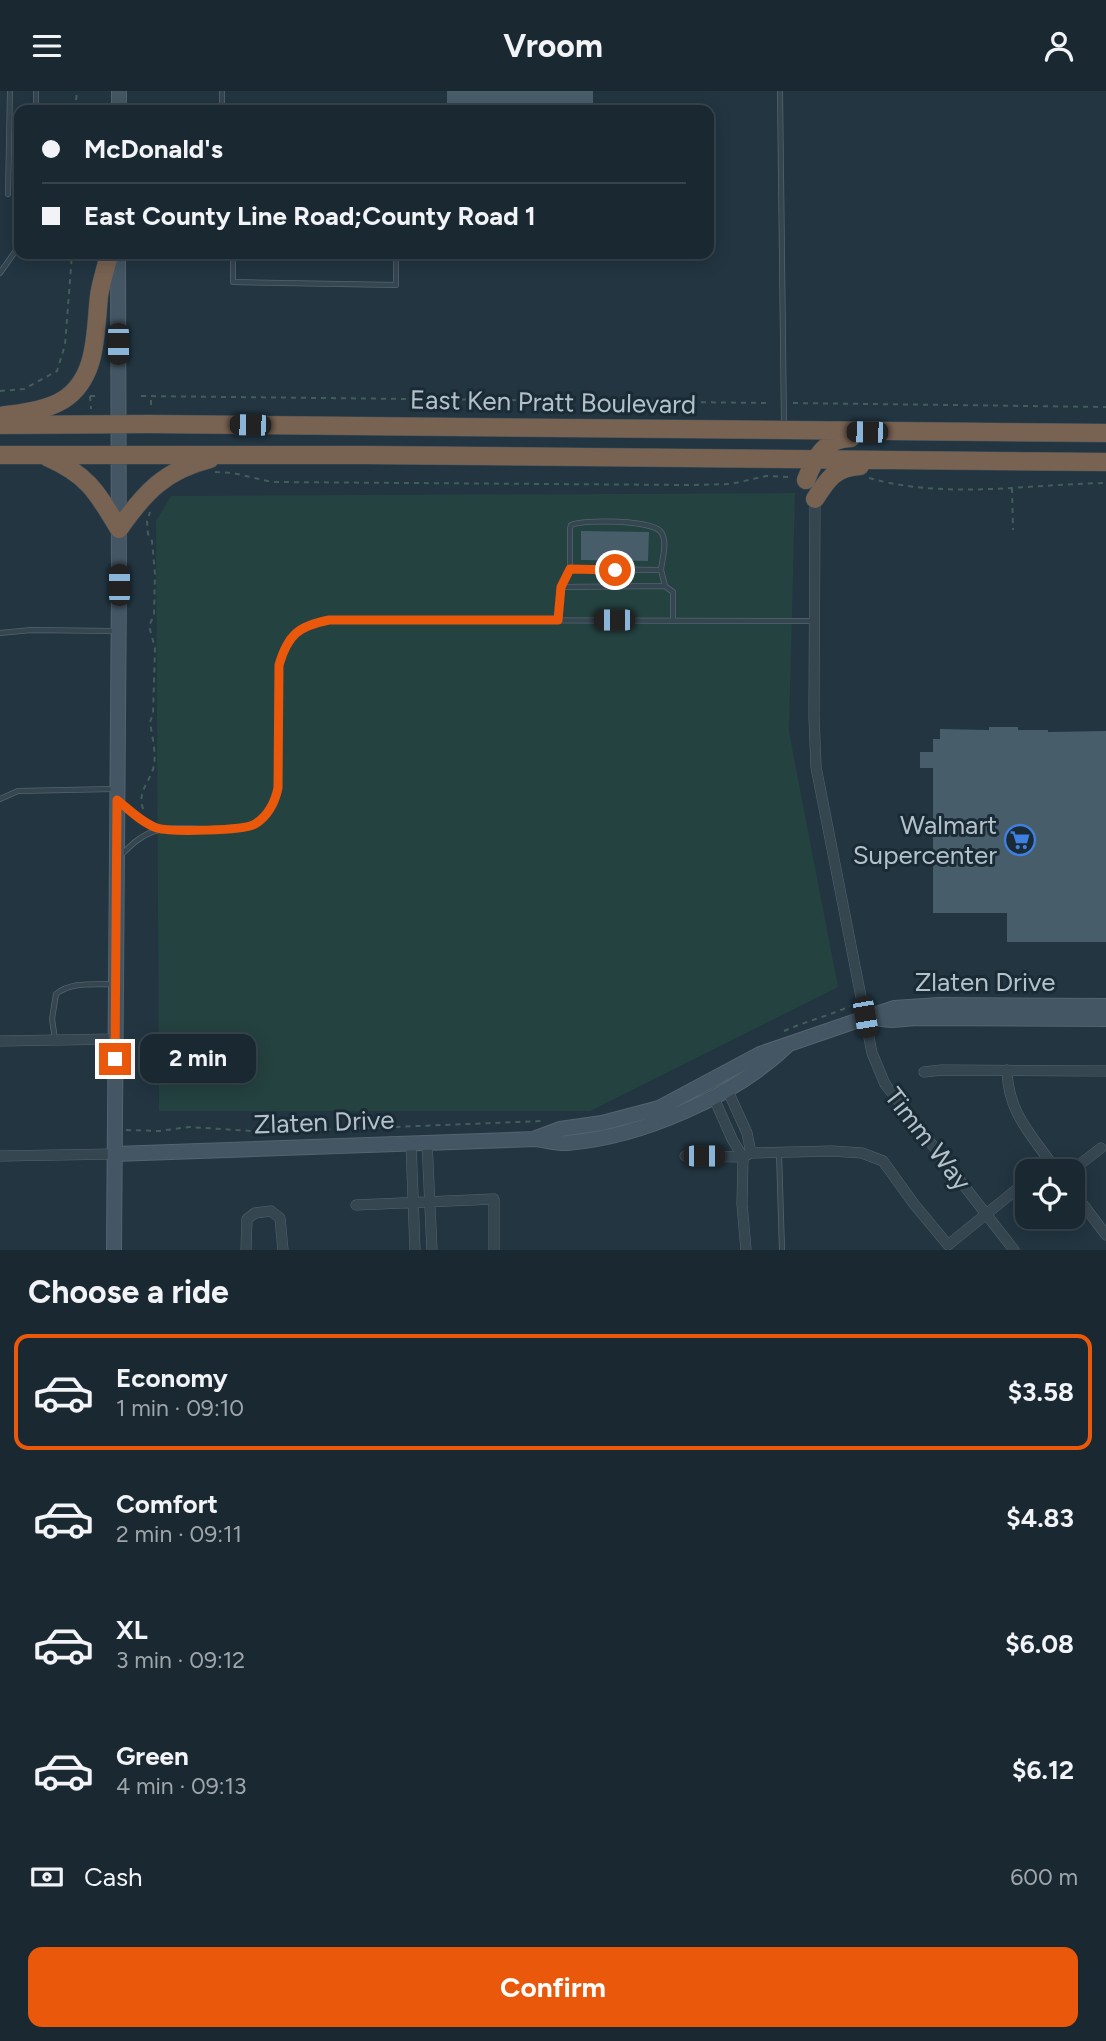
<!DOCTYPE html>
<meta charset="utf-8">
<style>
body{margin:0;font-family:Figtree,sans-serif;background:#27343d;color:#f1f3f6;height:100vh;display:flex;flex-direction:column;font-size:26px;white-space:nowrap}
*{box-sizing:border-box;margin:0}
p{font-size:23px;color:#9fa6ab}
.icon{flex:none;width:38px;height:38px;fill:none;stroke:currentColor;stroke-width:2;stroke-linecap:round;stroke-linejoin:round}
.map{position:relative;height:1159px;overflow:hidden}
.sheet{display:flex;flex-direction:column;background:#1a2831;flex:1}
.sheet>*{flex:none}
.guide{position:absolute;left:14px;top:14px;width:700px;height:154px;border-radius:14px;box-shadow:0 4px 18px #0003,0 0 0 2px #38444d;display:grid;align-content:center;height:154px;padding:0 28px;background:#1a2831}
.buttons{position:absolute;left:1015px;top:1068px;display:grid;gap:14px}
.buttons a{display:grid;place-items:center;width:70px;height:70px;border-radius:14px;background:#1a2831;box-shadow:0 4px 18px #0003,0 0 0 2px #38444d;font-size:35px}
.end{position:absolute;width:32px;height:32px;margin:-16px;border:9px solid #ea580c;background:#fff;box-shadow:0 0 0 4px #fff}
.from{border-radius:50%}
.bubble{position:absolute;height:49px;border-radius:14px;background:#1a2831;box-shadow:0 4px 18px #0003,0 0 0 2px #38444d;font-size:23px;font-weight:700;line-height:49px;text-align:center}
.car{position:absolute;width:21px;height:42px;margin:-21px -10px;border-radius:9px;box-shadow:0 0 5px 2px #0007;background:linear-gradient(#222 24%,#8ab4d8 0 40%,#222 0 76%,#8ab4d8 0 86%,#222 0)}
.guide b{display:flex;align-items:center;gap:24px;height:66px;font-size:26px}
.guide b+b{border-top:2px solid #38444d}
.guide i{width:18px;height:18px;background:#f1f3f6}
ul{padding:0;list-style:none}
li{display:flex;align-items:center;gap:21px;height:116px;margin:0 14px 10px;padding:0 14px;border:4px solid transparent;border-radius:14px}
li div{flex:1}
li b{display:block;font-size:26px}
li em{font-style:normal;font-weight:700}
li.selected{border-color:#ea580c}
li>.icon{width:63px;height:63px;stroke-width:1.5}
h2{padding:0 28px;font-size:32px;line-height:84px}
.pay{display:flex;align-items:center;gap:18px;height:77px;padding:0 28px;font-size:26px}
.pay p{margin-inline-start:auto}
.action{display:flex;gap:14px;margin-top:auto;padding:14px 28px}
.action a{flex:1;height:80px;border-radius:14px;background:#ea580c;color:#fff;font-size:28px;font-weight:700;line-height:80px;text-align:center}
header{display:flex;justify-content:space-between;align-items:center;height:91px;padding:0 28px;background:#1a2831;font-size:32px;font-weight:700}
.map>svg:first-child{display:block}
.green{fill:#244240}
.building{fill:#475d6a}
.lines{fill:none;stroke-linecap:round;stroke-linejoin:round}
.lane-casing{stroke:#54646e;stroke-width:6}
.street-casing{stroke:#54646e;stroke-width:11}
.secondary-casing{stroke:#54646e;stroke-width:16}
.highway-casing{stroke:#41515b;stroke-width:19}
.path{stroke:#425e5c;stroke-width:2;stroke-dasharray:5 5;stroke-linecap:butt}
.lane{stroke:#364651;stroke-width:4.5}
.street{stroke:#364651;stroke-width:10}
.secondary{stroke:#445664;stroke-width:14}
.highway{stroke:#786252;stroke-width:18}
.route{stroke:#ea580c;stroke-width:9}
.labels{text-anchor:middle;dominant-baseline:central;stroke-width:6;stroke-linejoin:round;paint-order:stroke}
.street-label{font-size:26px;fill:#b3c1cb;stroke:#1b2b36}
.poi-label{font-size:26px;fill:#b3c1cb;stroke:#1b2b36;text-anchor:end}
</style>
<header><svg class="icon" aria-label="menu" viewBox="0 0 24 24"><path d="M4 6h16M4 12h16M4 18h16"/></svg>Vroom<svg class="icon" aria-label="person" viewBox="0 0 24 24"><circle cx="12" cy="8" r="4"/><path d="M4 21q1-7 8-7t8 7"/></svg></header>
<div class="map">
<svg width="1106" height="1159" viewBox="0 0 1106 1159">
<rect width="100%" height="100%" fill="#223541"/>
<path class="green" d="M 795,402 L 789,641 L 838,896 L 590,1020 L 159,1020 L 156,430 L 171,405 Z"/>
<path class="building" d="M 447,0 L 593,0 L 593,19 L 447,19 Z
M 581,440 L 649,441 L 648,470 L 581,469 Z
M 989,636 L 1018,636 L 1018,639 L 1048,639 L 1048,641 L 1106,640 L 1106,851 L 1007,851 L 1007,822 L 933,822 L 933,677 L 920,677 L 920,661 L 933,661 L 933,648 L 940,648 L 940,638 L 989,639 Z"/>
<g class="lines">
<g class="lane-casing">
<path id="lane" d="M 780,0 L 784,335
M 36,19 L 36,0
M 222,19 L 222,0
M 8,103 L 10,0
M 233,163 L 233,191 L 396,194 L 396,163
M 0,182 L 19,155
M 570,478 L 570,438 L 571,434 C 584,428 653,429 661,441 C 668,451 662,468 661,479
M 561,496 L 665,495
M 558,529 L 561,496 L 570,478 L 661,479 L 665,495 L 673,501 L 673,530
M 0,542 L 31,539 L 114,540
M 0,708 L 18,700 L 113,698
M 121,712 L 147,733 L 160,738
M 120,765 C 132,753 142,743 159,739 C 204,729 263,761 278,697 L 279,574 C 287,544 299,535 329,529 L 814,530
M 55,948 L 52,928 L 56,903 C 72,890 95,894 115,893
M 779,1062 L 782,1159"/>
</g>
<g class="street-casing">
<path id="street" d="M 815,408 L 814,626 L 816,676 L 872,962 L 885,993 L 1014,1159
M 0,950 L 116,948
M 1007,979 C 1008,1020 1029,1041 1051,1072
M 924,981 L 942,979 L 1106,980
M 727,998 L 747,1042 L 751,1062
M 713,1005 L 732,1048 L 743,1066 L 742,1113 L 746,1159
M 427,1051 L 432,1159
M 411,1052 L 415,1159
M 0,1065 L 115,1063
M 685,1065 L 743,1066 L 751,1062 L 832,1060 L 862,1062 L 883,1070 L 914,1113 L 948,1154 L 1027,1090
M 1041,1080 L 1051,1072 L 1057,1080
M 1071,1080 L 1101,1057
M 1073,1100 L 1106,1144
M 356,1114 L 494,1108 L 494,1159
M 246,1159 L 247,1128 L 255,1122 L 271,1120 L 280,1127 L 283,1159"/>
</g>
<g class="secondary-casing">
<path id="secondary" d="M 119,0 L 119,19
M 870,927 L 892,929 L 917,927 L 1106,928
M 536,1047 L 560,1038 L 602,1032 L 659,1017 L 760,963 L 894,917 L 939,914 L 1106,915
M 115,1063 L 535,1048 C 545,1049 557,1053 567,1052 C 642,1046 735,1005 789,953
M 114,1159 L 119,494 L 118,163"/>
</g>
<g class="highway-casing">
<path id="highway" d="M 0,325 C 20,322 45,320 63,309 C 98,287 95,241 99,205 C 101,191 106,177 109,163
M 0,334 L 149,333 L 1106,342
M 0,364 L 368,364 L 1106,371
M 47,366 C 88,384 97,401 119,438 C 144,402 165,379 210,368
M 806,389 C 814,368 825,347 851,347
M 815,408 C 827,389 835,376 860,375"/>
</g>
<path class="path" d="M 75,19 L 77,0
M 0,300 L 24,298 L 57,280 L 65,254 L 72,163
M 90,305 L 91,318
M 90,305 L 99,305
M 141,305 L 769,312
M 793,312 L 1106,316
M 151,314 L 151,305
M 215,381 L 233,382 L 272,391 L 689,394 L 731,393 L 766,385 L 791,386
M 869,387 C 948,409 1026,393 1106,392
M 1012,397 L 1013,439
M 143,718 C 138,703 146,695 152,681 C 158,667 152,646 150,631 L 153,623 L 155,557 L 149,535 L 154,524 L 155,483 L 152,450 L 148,443 L 147,431 L 150,421
M 784,940 C 806,930 829,925 850,915
M 126,1039 L 159,1040 L 189,1036 L 268,1041 L 543,1030"/>
<use href="#lane" class="lane"/>
<use href="#street" class="street"/>
<use href="#secondary" class="secondary"/>
<use href="#highway" class="highway"/>
</g>
<g class="lines">
<path class="route" d="M 115,968 L 117,709 C 130,719 142,732 157,737 C 170,741 244,740 255,733 C 268,725 275,711 278,697 L 279,574 C 288,543 299,535 329,529 L 558,529 L 561,496 L 570,478 L 615,479"/>
</g>
<defs>
<g id="supermarket-ring" transform="scale(1.575)"><circle r="9.5" fill="#1b2b36" stroke="#3f7fe0" stroke-width="1.5"/><path d="M-6-5.5h2.5l.6 2H6L4.5 2H-2.5L-4.4-4H-6ZM-1.5 3.2a1.3 1.3 0 1 0 .1 0ZM3 3.2a1.3 1.3 0 1 0 .1 0Z" fill="#3f7fe0"/></g>
</defs>
<g fill-rule="evenodd">
<use href="#supermarket-ring" x="1020" y="749"/>
</g>
<g class="labels">
<g class="street-label">
<text transform="translate(553 311) rotate(1)">East Ken Pratt Boulevard</text>
<text x="985" y="891">Zlaten Drive</text>
<text transform="translate(324 1031) rotate(-2)">Zlaten Drive</text>
<text transform="translate(928 1048) rotate(52)">Timm Way</text>
</g>
<g class="poi-label">
<text x="997" y="734">Walmart<tspan x="997" dy="30">Supercenter</tspan></text>
</g>
</g>
</svg>
<div class="buttons">
<a><svg class="icon" aria-label="locate" viewBox="0 0 24 24"><circle cx="12" cy="12" r="6"/><path d="M12 2v4M12 18v4M2 12h4M18 12h4"/></svg></a>
</div>
<i class="end from" style="left:615px;top:479px"></i>
<i class="end" style="left:115px;top:968px"></i>
<div class="bubble" style="left:140px;top:943px;width:116px">2 min</div>
<i class="car" style="left:118px;top:253px;rotate:180deg"></i>
<i class="car" style="left:250px;top:334px;rotate:271deg"></i>
<i class="car" style="left:867px;top:341px;rotate:271deg"></i>
<i class="car" style="left:119px;top:494px;rotate:0deg"></i>
<i class="car" style="left:614px;top:529px;rotate:270deg"></i>
<i class="car" style="left:865px;top:926px;rotate:170deg"></i>
<i class="car" style="left:704px;top:1065px;rotate:90deg"></i>
<div class="guide">
<b><i class="from"></i>McDonald's</b>
<b><i></i>East County Line Road;County Road 1</b>
</div>
</div>
<section class="sheet">
<h2>Choose a ride</h2>
<ul>
<li class="selected"><svg class="icon" aria-label="car" viewBox="0 0 24 24"><path d="M5 17H2v-5l4-1 3-4h7l3 4 3 1v5h-3M9 17h6M6 11h13"/><circle cx="7" cy="17" r="2"/><circle cx="17" cy="17" r="2"/></svg><div><b>Economy</b><p>1 min · 09:10</p></div><em>$3.58</em></li>
<li><svg class="icon" aria-label="car" viewBox="0 0 24 24"><path d="M5 17H2v-5l4-1 3-4h7l3 4 3 1v5h-3M9 17h6M6 11h13"/><circle cx="7" cy="17" r="2"/><circle cx="17" cy="17" r="2"/></svg><div><b>Comfort</b><p>2 min · 09:11</p></div><em>$4.83</em></li>
<li><svg class="icon" aria-label="car" viewBox="0 0 24 24"><path d="M5 17H2v-5l4-1 3-4h7l3 4 3 1v5h-3M9 17h6M6 11h13"/><circle cx="7" cy="17" r="2"/><circle cx="17" cy="17" r="2"/></svg><div><b>XL</b><p>3 min · 09:12</p></div><em>$6.08</em></li>
<li><svg class="icon" aria-label="car" viewBox="0 0 24 24"><path d="M5 17H2v-5l4-1 3-4h7l3 4 3 1v5h-3M9 17h6M6 11h13"/><circle cx="7" cy="17" r="2"/><circle cx="17" cy="17" r="2"/></svg><div><b>Green</b><p>4 min · 09:13</p></div><em>$6.12</em></li>
</ul>
<div class="pay"><svg class="icon" aria-label="cash" viewBox="0 0 24 24"><path d="M3 7h18v10H3z"/><circle cx="12" cy="12" r="2"/></svg>Cash<p>600 m</p></div>
<div class="action"><a>Confirm</a></div>
</section>
